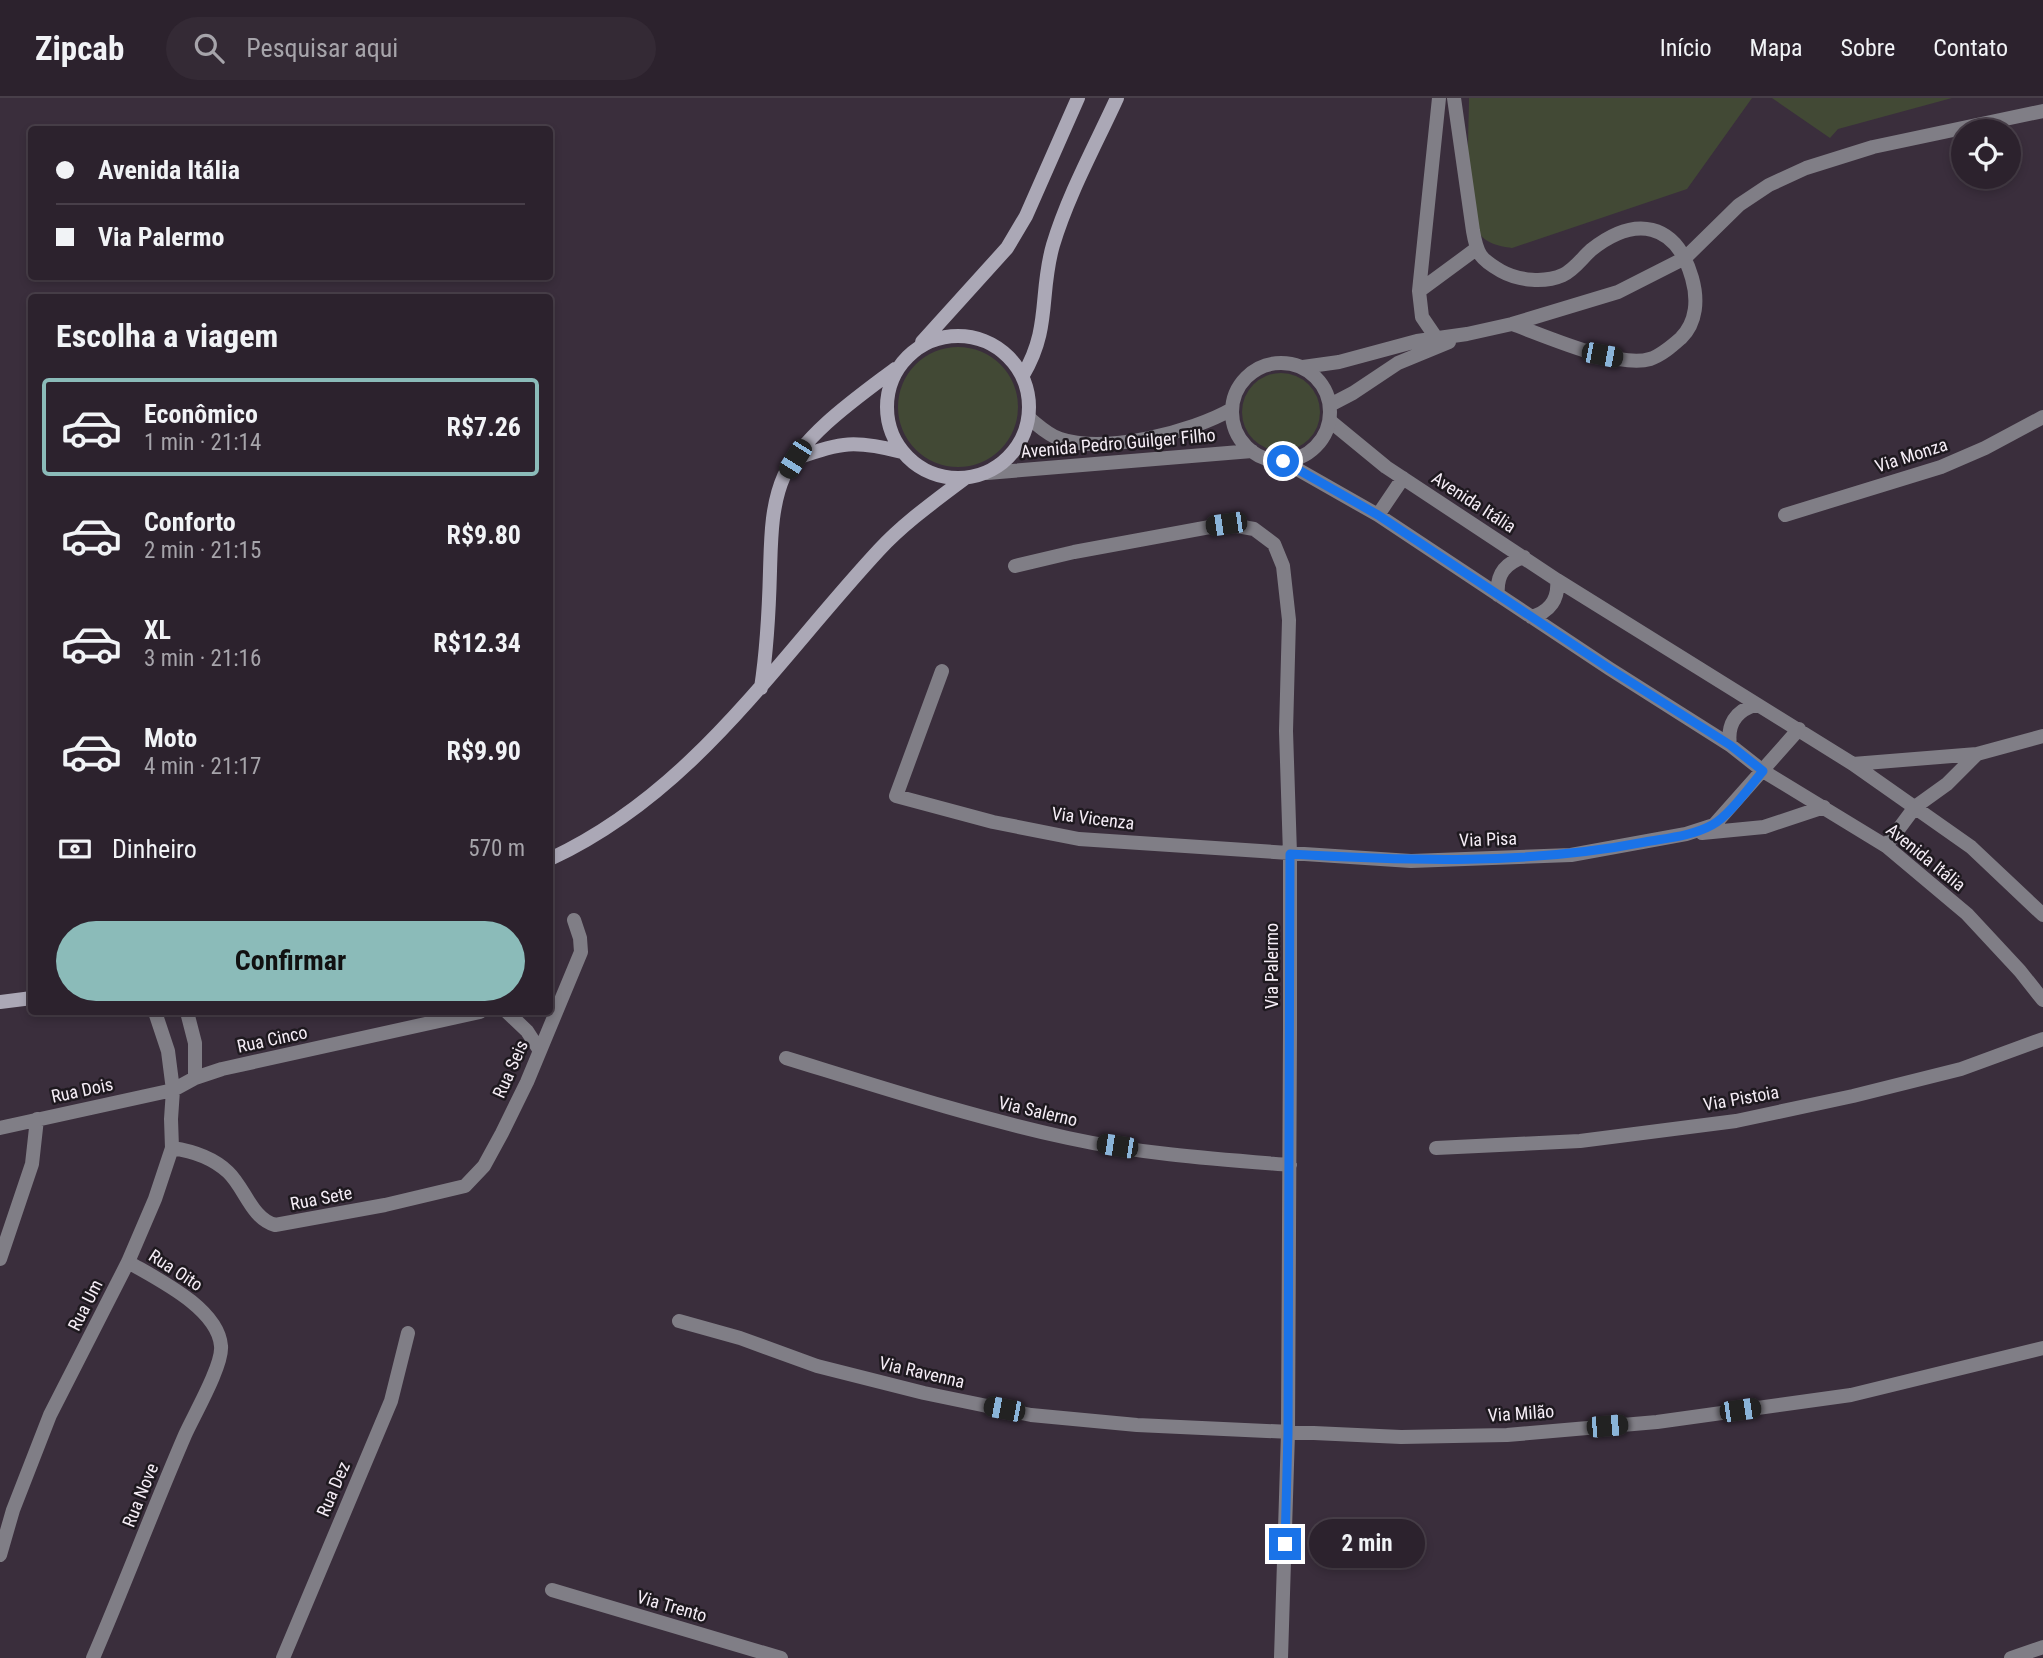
<!DOCTYPE html>
<html lang="pt">
<meta charset="utf-8">
<style>
body{margin:0;font-family:"Roboto Condensed",sans-serif;background:#342a35;color:#f1f3f6;height:100vh;display:flex;flex-direction:column;font-size:26px;white-space:nowrap}
*{box-sizing:border-box;margin:0}
p{font-size:23px;color:#a6a4aa}
.icon{flex:none;width:38px;height:38px;fill:none;stroke:currentColor;stroke-width:2;stroke-linecap:round;stroke-linejoin:round}
.map{position:relative;flex:1;overflow:hidden}
.side{position:absolute;left:28px;top:196px;width:525px;height:721px;display:flex;flex-direction:column;background:#2c222d;border-radius:7px;box-shadow:0 4px 10px #0003,0 0 0 2px #483f49}
.side>*{flex:none}
.guide{position:absolute;left:28px;top:28px;width:525px;height:154px;border-radius:7px;box-shadow:0 4px 10px #0003,0 0 0 2px #483f49;display:grid;align-content:center;height:154px;padding:0 28px;background:#2c222d}
.fabs{position:absolute;left:1951px;top:21px;display:grid;gap:14px}
.fabs a{display:grid;place-items:center;width:70px;height:70px;border-radius:50%;background:#2c222d;box-shadow:0 4px 10px #0003,0 0 0 2px #483f49;font-size:35px}
.end{position:absolute;width:32px;height:32px;margin:-16px;border:9px solid #1a73e8;background:#fff;box-shadow:0 0 0 4px #fff}
.from{border-radius:50%}
.bubble{position:absolute;height:49px;border-radius:24px;background:#2c222d;box-shadow:0 4px 10px #0003,0 0 0 2px #483f49;font-size:23px;font-weight:700;line-height:49px;text-align:center}
.car{position:absolute;width:21px;height:42px;margin:-21px -10px;border-radius:9px;box-shadow:0 0 5px 2px #0007;background:linear-gradient(#222 24%,#8ab4d8 0 40%,#222 0 76%,#8ab4d8 0 86%,#222 0)}
.guide b{display:flex;align-items:center;gap:24px;height:66px;font-size:26px}
.guide b+b{border-top:2px solid #483f49}
.guide i{width:18px;height:18px;background:#f1f3f6}
ul{padding:0;list-style:none}
li{display:flex;align-items:center;gap:21px;height:98px;margin:0 14px 10px;padding:0 14px;border:4px solid transparent;border-radius:7px}
li div{flex:1}
li b{display:block;font-size:26px}
li em{font-style:normal;font-weight:700}
li.on{border-color:#8bbbb9}
li>.icon{width:63px;height:63px;stroke-width:1.5}
h2{padding:0 28px;font-size:32px;line-height:84px}
.pay{display:flex;align-items:center;gap:18px;height:77px;padding:0 28px;font-size:26px}
.pay p{margin-inline-start:auto}
.primary-button{display:flex;gap:14px;margin-top:auto;padding:14px 28px}
.primary-button a{flex:1;height:80px;border-radius:42px;background:#8bbbb9;color:#111;font-size:28px;font-weight:700;line-height:80px;text-align:center}
header{display:flex;align-items:center;gap:42px;box-sizing:border-box;height:98px;padding:0 35px;background:#2c222d;border-bottom:2px solid #483f49}
header strong{font-size:33px}
nav{display:flex;gap:38px;margin-inline-start:auto;font-size:24px}
.search{width:490px;height:63px;background:#342a35;display:flex;align-items:center;gap:18px;box-sizing:border-box;padding:0 24px;border-radius:38px;color:#a6a4aa;font-size:26px}
.map>svg:first-child{display:block}
.green{fill:#424935}
.lines{fill:none;stroke-linecap:round;stroke-linejoin:round}
.minor{stroke:#807e86;stroke-width:14}
.tertiary{stroke:#807e86;stroke-width:14}
.secondary{stroke:#aba8b6;stroke-width:14}
.route{stroke:#1a73e8;stroke-width:9}
.labels{text-anchor:middle;dominant-baseline:central;stroke-width:5;stroke-linejoin:round;paint-order:stroke}
.street-label{font-size:18px;fill:#f5edf6;stroke:#1e191f}
</style>
<header>
<strong>Zipcab</strong>
<div class="search"><svg class="icon" aria-label="search" viewBox="0 0 24 24"><circle cx="10" cy="10" r="6"/><path d="M15 15l6 6"/></svg>Pesquisar aqui</div>
<nav><a>Início</a><a>Mapa</a><a>Sobre</a><a>Contato</a></nav>
</header>
<div class="map">
<svg width="2043" height="1560" viewBox="0 0 2043 1560">
<rect width="100%" height="100%" fill="#3a2e3c"/>
<path class="green" d="M 1469,0 L 1752,0 L 1687,91 L 1512,150 C 1498,148 1483,145 1476,130 C 1464,104 1469,31 1469,0 Z
M 1772,0 L 1952,0 L 1838,31 L 1830,40 Z
M898 309a60 60 0 1 1 120 0a60 60 0 1 1-120 0Z
M1242 314a39 39 0 1 1 78 0a39 39 0 1 1-78 0Z"/>
<g class="lines">
<path class="minor" d="M 1330,323 L 1386,369 L 1557,482 L 1853,666 L 1971,749 L 2043,817
M 1283,363 L 1378,417 L 1610,571 L 1730,647 L 1763,673 L 1886,748 L 1967,816 L 2020,873 L 2043,902
M 1378,417 L 1403,380
M 1785,417 L 1941,369 L 1985,350 L 2043,319
M 1015,468 L 1074,454 L 1226,426 L 1254,431 L 1274,446 L 1283,468 L 1289,522 L 1286,633 L 1290,756 L 1290,931 L 1288,1335 L 1281,1560
M 1498,497 C 1496,477 1505,465 1524,459
M 1531,519 C 1550,514 1559,501 1557,482
M 942,573 L 896,698 L 993,724 L 1079,741 L 1411,763 L 1571,757 L 1686,736 L 1714,727 L 1799,631
M 1730,647 C 1727,627 1735,613 1755,607
M 1853,666 L 1977,656
M 1702,735 L 1764,729 L 1824,709
M 1886,748 L 1915,709 L 1947,686 L 1977,656 L 2043,638
M 187,914 L 195,945 L 195,980
M 507,914 L 527,933 L 540,953
M 786,960 C 880,989 972,1019 1068,1040 C 1141,1056 1215,1061 1290,1067
M 0,1030 L 173,992 L 168,953 L 155,914
M 172,1050 C 193,1053 212,1059 228,1074 C 245,1090 251,1120 275,1127 L 385,1107 L 465,1088 L 484,1068 L 502,1035 L 527,984 L 581,854 L 580,840 L 574,822
M 1436,1050 L 1580,1043 L 1736,1023 L 1853,998 L 1961,971 L 2043,941
M 0,1161 L 32,1066 L 37,1021
M 679,1223 L 740,1240 L 817,1268 L 924,1295 L 1031,1317 L 1137,1327 L 1401,1339 L 1507,1337 L 1657,1324 L 1851,1297 L 2043,1250
M 0,1457 L 13,1412 L 50,1317 L 128,1164 L 155,1101 L 172,1050 L 171,1021 L 173,992 L 195,980 L 222,971 L 480,914
M 552,1492 L 781,1560
M 93,1560 C 125,1486 153,1411 185,1337 C 194,1317 223,1267 221,1248 C 218,1210 157,1181 128,1164
M 283,1560 L 391,1303 L 408,1235
M 2011,1560 L 2043,1549"/>
<path class="tertiary" d="M 1454,0 L 1473,133 C 1477,156 1480,161 1501,173 C 1519,183 1545,185 1563,177 C 1575,171 1582,160 1591,152 C 1635,117 1676,124 1692,180 C 1698,201 1697,224 1681,240 C 1672,248 1662,257 1650,261 C 1619,271 1543,237 1512,226
M 1419,193 L 1476,151
M 1439,244 L 1422,219 L 1419,193 L 1439,0
M1232 314a49 49 0 1 1 98 0a49 49 0 1 1-98 0Z
M 1303,269 L 1339,264 L 1417,243 L 1467,236 L 1512,226 L 1618,194 L 1685,160 L 1739,107 L 1769,87 L 1806,70 L 1873,49 L 2043,13
M 1330,307 L 1353,295 L 1398,265 L 1449,244
M 1029,320 C 1039,328 1048,337 1060,341 C 1105,356 1192,334 1232,311
M 987,375 L 1252,353"/>
<path class="secondary" d="M887 309a71 71 0 1 1 142 0a71 71 0 1 1-142 0Z
M 922,244 L 1007,150 L 1026,118 L 1078,0
M 1023,277 C 1051,231 1039,195 1053,147 C 1068,97 1095,48 1117,0
M 797,360 C 841,344 855,342 902,354
M 761,590 C 767,551 769,512 770,473 C 771,442 771,407 784,378 C 804,336 858,299 895,271
M 550,761 C 694,694 775,564 879,452 C 904,425 935,403 964,381
M 0,904 L 32,900"/>
</g>
<g class="lines">
<path class="route" d="M 1283,363 L 1378,417 L 1610,571 L 1730,647 L 1763,673 C 1750,688 1729,718 1712,727 C 1692,738 1667,740 1645,744 C 1528,767 1408,763 1290,756 L 1288,1335 L 1285,1446"/>
</g>
<g class="labels">
<g class="street-label">
<text transform="translate(1118 345) rotate(-5)">Avenida Pedro Guilger Filho</text>
<text transform="translate(1911 357) rotate(-18)">Via Monza</text>
<text transform="translate(1474 404) rotate(33)">Avenida Itália</text>
<text transform="translate(1093 720) rotate(7)">Via Vicenza</text>
<text transform="translate(1488 741) rotate(-2)">Via Pisa</text>
<text transform="translate(1926 759) rotate(39)">Avenida Itália</text>
<text transform="translate(1271 868) rotate(-90)">Via Palermo</text>
<text transform="translate(272 941) rotate(-12)">Rua Cinco</text>
<text transform="translate(510 971) rotate(-66)">Rua Seis</text>
<text transform="translate(82 992) rotate(-12)">Rua Dois</text>
<text transform="translate(1741 1000) rotate(-10)">Via Pistoia</text>
<text transform="translate(1038 1013) rotate(13)">Via Salerno</text>
<text transform="translate(321 1100) rotate(-11)">Rua Sete</text>
<text transform="translate(176 1172) rotate(33)">Rua Oito</text>
<text transform="translate(85 1207) rotate(-63)">Rua Um</text>
<text transform="translate(922 1274) rotate(13)">Via Ravenna</text>
<text transform="translate(1521 1315) rotate(-4)">Via Milão</text>
<text transform="translate(333 1391) rotate(-67)">Rua Dez</text>
<text transform="translate(140 1397) rotate(-68)">Rua Nove</text>
<text transform="translate(672 1508) rotate(16)">Via Trento</text>
</g>
</g>
</svg>
<div class="fabs">
<a><svg class="icon" aria-label="locate" viewBox="0 0 24 24"><circle cx="12" cy="12" r="6"/><path d="M12 2v4M12 18v4M2 12h4M18 12h4"/></svg></a>
</div>
<i class="end from" style="left:1283px;top:363px"></i>
<i class="end" style="left:1285px;top:1446px"></i>
<div class="bubble" style="left:1309px;top:1421px;width:116px">2 min</div>
<i class="car" style="left:1602px;top:257px;rotate:101deg"></i>
<i class="car" style="left:795px;top:361px;rotate:212deg"></i>
<i class="car" style="left:1226px;top:426px;rotate:262deg"></i>
<i class="car" style="left:1117px;top:1048px;rotate:279deg"></i>
<i class="car" style="left:1004px;top:1311px;rotate:281deg"></i>
<i class="car" style="left:1740px;top:1312px;rotate:82deg"></i>
<i class="car" style="left:1607px;top:1328px;rotate:85deg"></i>
<div class="guide">
<b><i class="from"></i>Avenida Itália</b>
<b><i></i>Via Palermo</b>
</div>
<section class="side">
<h2>Escolha a viagem</h2>
<ul>
<li class="on"><svg class="icon" aria-label="car" viewBox="0 0 24 24"><path d="M5 17H2v-5l4-1 3-4h7l3 4 3 1v5h-3M9 17h6M6 11h13"/><circle cx="7" cy="17" r="2"/><circle cx="17" cy="17" r="2"/></svg><div><b>Econômico</b><p>1 min · 21:14</p></div><em>R$7.26</em></li>
<li><svg class="icon" aria-label="car" viewBox="0 0 24 24"><path d="M5 17H2v-5l4-1 3-4h7l3 4 3 1v5h-3M9 17h6M6 11h13"/><circle cx="7" cy="17" r="2"/><circle cx="17" cy="17" r="2"/></svg><div><b>Conforto</b><p>2 min · 21:15</p></div><em>R$9.80</em></li>
<li><svg class="icon" aria-label="car" viewBox="0 0 24 24"><path d="M5 17H2v-5l4-1 3-4h7l3 4 3 1v5h-3M9 17h6M6 11h13"/><circle cx="7" cy="17" r="2"/><circle cx="17" cy="17" r="2"/></svg><div><b>XL</b><p>3 min · 21:16</p></div><em>R$12.34</em></li>
<li><svg class="icon" aria-label="car" viewBox="0 0 24 24"><path d="M5 17H2v-5l4-1 3-4h7l3 4 3 1v5h-3M9 17h6M6 11h13"/><circle cx="7" cy="17" r="2"/><circle cx="17" cy="17" r="2"/></svg><div><b>Moto</b><p>4 min · 21:17</p></div><em>R$9.90</em></li>
</ul>
<div class="pay"><svg class="icon" aria-label="cash" viewBox="0 0 24 24"><path d="M3 7h18v10H3z"/><circle cx="12" cy="12" r="2"/></svg>Dinheiro<p>570 m</p></div>
<div class="primary-button"><a>Confirmar</a></div>
</section>
</div>
